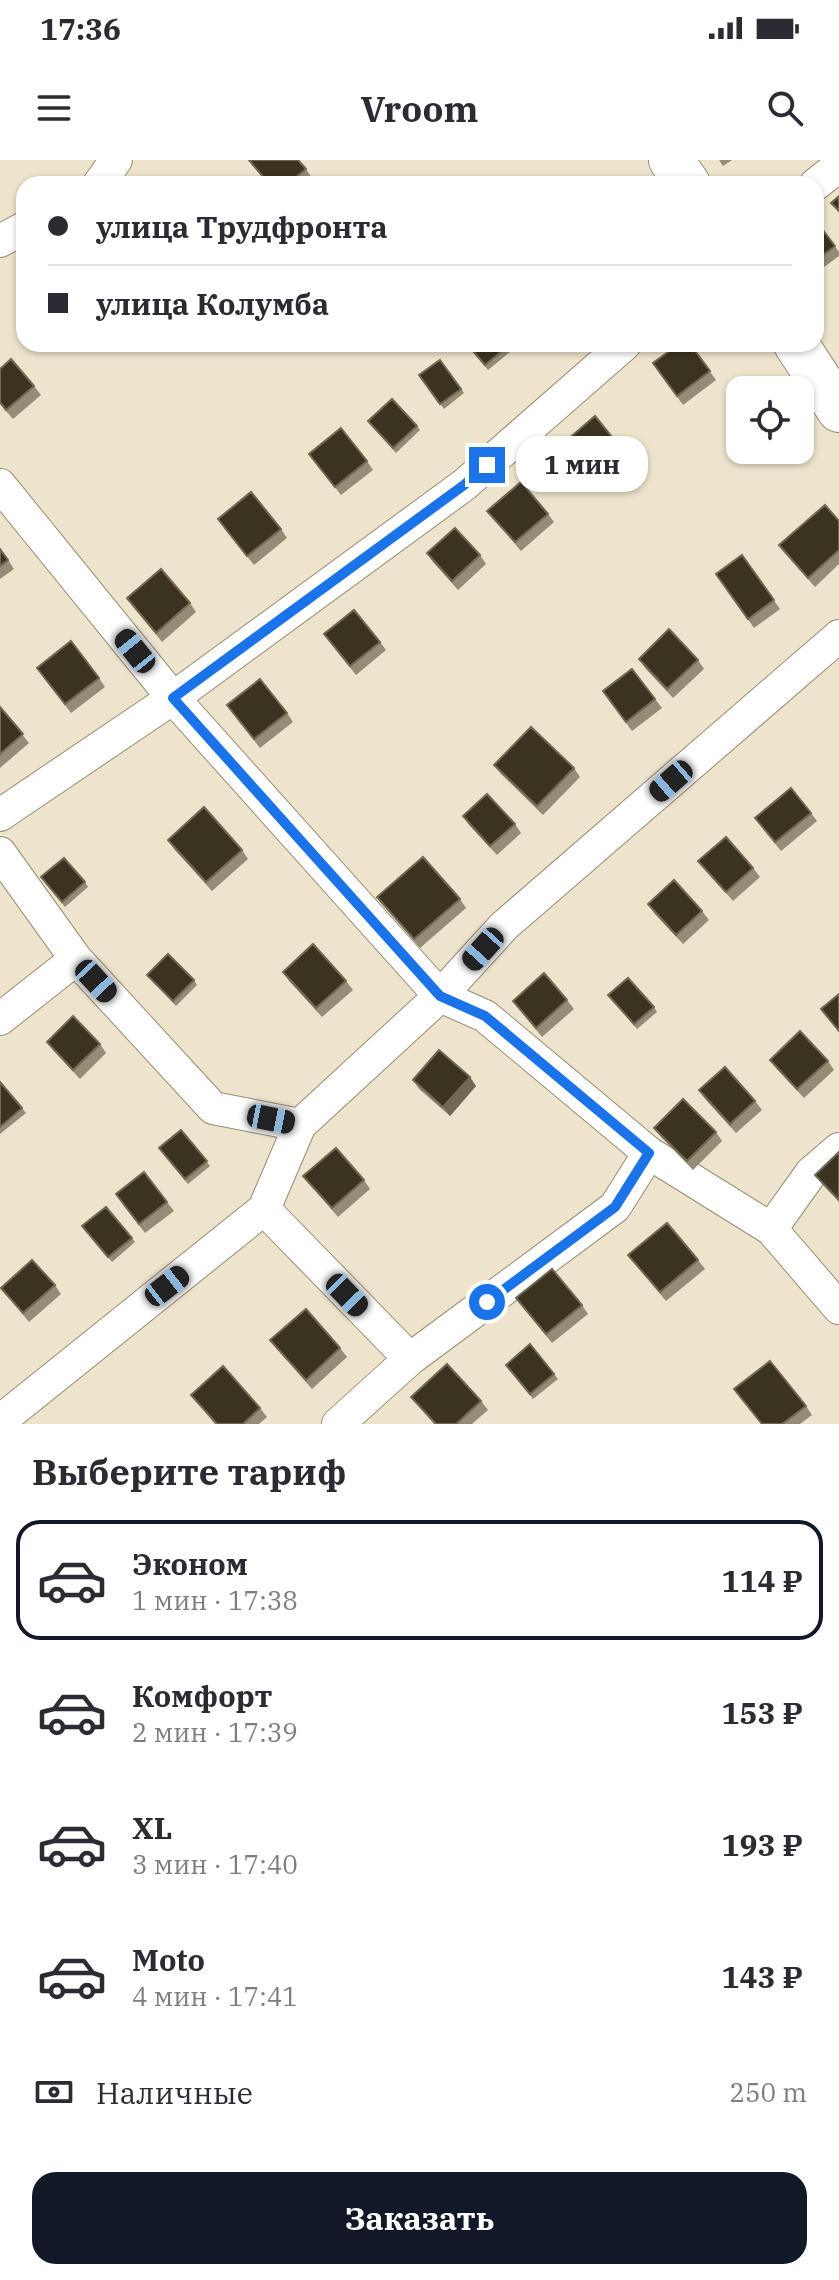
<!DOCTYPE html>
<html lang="ru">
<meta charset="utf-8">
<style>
body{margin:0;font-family:"IBM Plex Serif",serif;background:#f7f7f7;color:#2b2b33;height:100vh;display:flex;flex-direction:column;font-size:30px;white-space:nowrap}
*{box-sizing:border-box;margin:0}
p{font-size:26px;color:#7c7c81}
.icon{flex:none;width:44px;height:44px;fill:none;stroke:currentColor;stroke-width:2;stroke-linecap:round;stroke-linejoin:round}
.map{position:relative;height:1264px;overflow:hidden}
.drawer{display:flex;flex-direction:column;background:#fff;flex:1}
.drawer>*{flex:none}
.guide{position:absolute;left:16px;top:16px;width:808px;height:176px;border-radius:24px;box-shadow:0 2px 6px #0004;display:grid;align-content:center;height:176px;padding:0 32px;background:#fff}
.tools{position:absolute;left:726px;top:216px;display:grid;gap:16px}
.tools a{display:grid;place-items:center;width:88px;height:88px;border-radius:16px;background:#fff;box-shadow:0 2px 6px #0004;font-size:40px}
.end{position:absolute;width:36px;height:36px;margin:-18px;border:10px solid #1a73e8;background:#fff;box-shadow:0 0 0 4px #fff}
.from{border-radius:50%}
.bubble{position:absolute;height:56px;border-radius:24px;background:#fff;box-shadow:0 2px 6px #0004;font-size:26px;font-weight:700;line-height:56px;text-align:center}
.car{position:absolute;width:24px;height:48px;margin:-24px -12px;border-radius:10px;box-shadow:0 0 6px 2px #0007;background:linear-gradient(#222 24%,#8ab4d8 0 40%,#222 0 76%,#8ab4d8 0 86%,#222 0)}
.guide b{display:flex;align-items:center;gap:28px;height:76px;font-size:30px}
.guide b+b{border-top:2px solid #e1e1e2}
.guide i{width:20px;height:20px;background:#2b2b33}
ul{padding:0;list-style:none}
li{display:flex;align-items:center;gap:24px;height:120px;margin:0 16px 12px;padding:0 16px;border:4px solid transparent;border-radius:24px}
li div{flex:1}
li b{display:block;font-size:30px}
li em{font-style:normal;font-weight:700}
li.selected{border-color:#111827}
li>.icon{width:72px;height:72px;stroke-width:1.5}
h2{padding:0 32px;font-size:36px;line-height:96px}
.pay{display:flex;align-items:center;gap:20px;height:88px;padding:0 32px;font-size:30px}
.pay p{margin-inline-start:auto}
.action{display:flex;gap:16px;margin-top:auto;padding:16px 32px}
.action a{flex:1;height:92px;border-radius:24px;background:#111827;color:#fff;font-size:32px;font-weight:700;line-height:92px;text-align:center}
.status{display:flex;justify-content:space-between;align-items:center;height:56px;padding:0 40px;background:#fff;direction:ltr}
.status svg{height:22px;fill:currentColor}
header{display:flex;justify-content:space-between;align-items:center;height:104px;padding:0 32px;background:#fff;font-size:36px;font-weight:700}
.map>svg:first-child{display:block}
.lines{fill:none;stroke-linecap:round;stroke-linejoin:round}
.street-casing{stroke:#968d76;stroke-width:34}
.primary-casing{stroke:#968d76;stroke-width:46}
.street{stroke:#fff;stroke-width:32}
.primary{stroke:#fff;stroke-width:44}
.wall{fill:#948c76}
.shaded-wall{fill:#706853}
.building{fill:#3a331f;stroke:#706853;stroke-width:2}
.route{stroke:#1a73e8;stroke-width:10}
</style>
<div class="status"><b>17:36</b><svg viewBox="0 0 49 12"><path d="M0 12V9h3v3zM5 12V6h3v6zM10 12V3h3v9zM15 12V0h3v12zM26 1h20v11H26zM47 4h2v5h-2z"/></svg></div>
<header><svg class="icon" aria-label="menu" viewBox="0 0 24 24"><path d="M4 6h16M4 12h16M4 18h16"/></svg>Vroom<svg class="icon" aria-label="search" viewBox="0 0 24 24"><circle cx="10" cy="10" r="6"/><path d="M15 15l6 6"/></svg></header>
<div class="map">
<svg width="839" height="1264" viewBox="0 0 839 1264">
<rect width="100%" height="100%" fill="#eee4cc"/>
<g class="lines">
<g class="street-casing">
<path id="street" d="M 99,24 L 116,0
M 816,24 L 839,6
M 0,81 L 24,68
M 0,325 L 173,538 L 440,836 L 485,856 L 649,993 L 771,1069 L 839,1148
M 0,655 L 173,538 L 464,325 L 625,184
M 0,693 L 76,799 L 213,948 L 300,965
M 0,859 L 76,799
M 264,1049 L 410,1199
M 771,1069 L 811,1013 L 839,989
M 0,1261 L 264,1049 L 300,965 L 440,836 L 504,766 L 839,476
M 338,1264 L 410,1199 L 615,1047 L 649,993"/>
</g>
<g class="primary-casing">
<path id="primary" d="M 671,0 L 688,24
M 796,184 L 839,250"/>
</g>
<use href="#street" class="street"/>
<use href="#primary" class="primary"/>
</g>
<path class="wall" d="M 248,0 L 306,9 L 312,18 L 305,24 L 268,24 Z
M 719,0 L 732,0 L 723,6 Z
M 816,61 L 839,92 L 839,96 L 816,113 Z
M 466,184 L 512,184 L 515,188 L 488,210 Z
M 690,184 L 716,220 L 683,245 L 653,203 Z
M 440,200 L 464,233 L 444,249 L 419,215 Z
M 0,209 L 34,226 L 41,235 L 13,259 L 0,244 Z
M 595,256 L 620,287 L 592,311 L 570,284 Z
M 368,261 L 417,266 L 420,270 L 396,293 Z
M 309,294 L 367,301 L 373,310 L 341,335 Z
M 487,351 L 548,354 L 554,362 L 521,391 Z
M 839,361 L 839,404 L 815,427 L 786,394 L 779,385 Z
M 224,368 L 281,369 L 287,378 L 254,405 Z
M 0,388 L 14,409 L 0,419 Z
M 427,393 L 480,395 L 486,404 L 458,430 L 433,402 Z
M 742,395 L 780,449 L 754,468 L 716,414 Z
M 127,438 L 190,443 L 196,452 L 162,482 Z
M 324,474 L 380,482 L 386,490 L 356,515 Z
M 639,499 L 698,500 L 704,509 L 673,538 L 645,508 Z
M 37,508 L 99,518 L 105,527 L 71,553 Z
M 632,509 L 662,548 L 632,571 L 603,531 Z
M 227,545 L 287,553 L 293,562 L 260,588 Z
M 0,547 L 29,583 L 0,608 Z
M 494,605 L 574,608 L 580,617 L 543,655 L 501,614 Z
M 811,653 L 817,661 L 781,691 L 755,658 Z
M 463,656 L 515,664 L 521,673 L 497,695 L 469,665 Z
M 168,680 L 242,690 L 248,699 L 212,731 L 174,689 Z
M 698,701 L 753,708 L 760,717 L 733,741 Z
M 41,717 L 85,722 L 88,727 L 65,747 Z
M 377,737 L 460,739 L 466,748 L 420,788 Z
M 648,744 L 702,751 L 709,760 L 683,784 L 654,753 Z
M 283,812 L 346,821 L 353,830 L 322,857 L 289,821 Z
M 147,815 L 194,820 L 197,825 L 176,846 Z
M 608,835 L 654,847 L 657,852 L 637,869 Z
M 567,840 L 574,849 L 542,877 L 513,841 Z
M 47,882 L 100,884 L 106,893 L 80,919 L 53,890 Z
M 770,900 L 828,901 L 834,910 L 804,938 L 777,909 Z
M 413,920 L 476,926 L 450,956 L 419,929 Z
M 0,922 L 26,953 L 0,974 Z
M 699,930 L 755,941 L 762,950 L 736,973 L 705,939 Z
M 654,968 L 716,972 L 722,981 L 693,1010 L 661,977 Z
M 181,970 L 210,1006 L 188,1024 L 159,988 Z
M 839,992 L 839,1042 L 822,1024 L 815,1015 Z
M 303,1016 L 364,1020 L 370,1029 L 338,1057 Z
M 167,1042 L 174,1051 L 145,1073 L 122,1043 Z
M 106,1047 L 135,1082 L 112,1102 L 86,1071 Z
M 628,1095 L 698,1100 L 705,1109 L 666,1141 Z
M 55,1125 L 61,1134 L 29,1162 L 1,1128 Z
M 516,1138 L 582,1145 L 588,1154 L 552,1183 Z
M 270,1180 L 340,1188 L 347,1197 L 312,1229 L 277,1189 Z
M 530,1184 L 558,1219 L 533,1239 L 506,1205 Z
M 191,1235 L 260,1248 L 267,1257 L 259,1264 L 215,1264 Z
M 411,1237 L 481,1241 L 488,1250 L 472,1264 L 434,1264 Z
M 806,1246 L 812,1255 L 800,1264 L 761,1264 Z"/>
<path class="shaded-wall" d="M 470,917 L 476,926 L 450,956 L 443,947 Z"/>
<path class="building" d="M 249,0 L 298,0 L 306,9 L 288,24 L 269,24 Z
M 839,36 L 839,51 L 831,43 Z
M 816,61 L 835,86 L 816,100 Z
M 467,184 L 510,184 L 485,205 Z
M 679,184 L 690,184 L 710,211 L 677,236 L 653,203 Z
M 11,199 L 34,226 L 6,250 L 0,242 L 0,209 Z
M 440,200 L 461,229 L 440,244 L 419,215 Z
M 392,239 L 417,266 L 393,288 L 368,261 Z
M 595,256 L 617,283 L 589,306 L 567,280 Z
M 341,268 L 367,301 L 335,327 L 309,294 Z
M 521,322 L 548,354 L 515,382 L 487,351 Z
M 251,332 L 281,369 L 247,396 L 218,359 Z
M 825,345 L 839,361 L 839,390 L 808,418 L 779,385 Z
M 455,368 L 480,395 L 452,421 L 427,393 Z
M 0,389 L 8,400 L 0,406 Z
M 742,395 L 774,440 L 748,459 L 716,414 Z
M 161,409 L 190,443 L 156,473 L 127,438 Z
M 354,450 L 380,482 L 350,506 L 324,474 Z
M 669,469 L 698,500 L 667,529 L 639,499 Z
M 71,481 L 99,518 L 65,544 L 37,508 Z
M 632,509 L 655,539 L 626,562 L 603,531 Z
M 260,519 L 287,553 L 254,579 L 227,545 Z
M 0,547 L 23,574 L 0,594 Z
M 531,567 L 574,608 L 537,646 L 494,605 Z
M 791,628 L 811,653 L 775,682 L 755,658 Z
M 487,634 L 515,664 L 490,686 L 463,656 Z
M 204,647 L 242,690 L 206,722 L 168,680 Z
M 726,677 L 753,708 L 726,732 L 698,701 Z
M 423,697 L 460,739 L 414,779 L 377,737 Z
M 64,698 L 85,722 L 62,742 L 41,717 Z
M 674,720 L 702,751 L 676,775 L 648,744 Z
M 313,784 L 346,821 L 316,848 L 283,812 Z
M 168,794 L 194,820 L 173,841 L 147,815 Z
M 544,813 L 567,840 L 536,868 L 513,841 Z
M 628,818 L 654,847 L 634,864 L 608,835 Z
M 839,834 L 839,871 L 821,849 Z
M 73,856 L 100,884 L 73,910 L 47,882 Z
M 800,871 L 828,901 L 797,929 L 770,900 Z
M 439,890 L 470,917 L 443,947 L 413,920 Z
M 725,907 L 755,941 L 730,964 L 699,930 Z
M 0,922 L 22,948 L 0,967 Z
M 683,939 L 716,972 L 687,1001 L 654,968 Z
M 181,970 L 207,1001 L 185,1019 L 159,988 Z
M 336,988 L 364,1020 L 332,1048 L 303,1016 Z
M 839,992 L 839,1040 L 815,1015 Z
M 144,1012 L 167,1042 L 139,1064 L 116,1034 Z
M 106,1047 L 132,1078 L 108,1097 L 82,1066 Z
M 667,1063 L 698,1100 L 660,1132 L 628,1095 Z
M 32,1100 L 55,1125 L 23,1153 L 1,1128 Z
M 552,1109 L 582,1145 L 546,1174 L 516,1138 Z
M 306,1149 L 340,1188 L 306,1220 L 270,1180 Z
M 530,1184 L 554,1214 L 530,1234 L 506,1205 Z
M 770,1201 L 806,1246 L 782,1264 L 762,1264 L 734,1229 Z
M 447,1204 L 481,1241 L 456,1264 L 436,1264 L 411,1237 Z
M 223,1206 L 260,1248 L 243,1264 L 217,1264 L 191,1235 Z"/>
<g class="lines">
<path class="route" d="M 487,1142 L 615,1047 L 649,993 L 485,856 L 440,836 L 173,538 L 464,325 L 487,305"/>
</g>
</svg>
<div class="tools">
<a><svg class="icon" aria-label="locate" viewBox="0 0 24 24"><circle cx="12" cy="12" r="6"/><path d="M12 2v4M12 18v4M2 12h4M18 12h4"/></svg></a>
</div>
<i class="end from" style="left:487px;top:1142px"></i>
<i class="end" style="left:487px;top:305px"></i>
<div class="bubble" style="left:516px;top:276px;width:132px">1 мин</div>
<i class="car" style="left:135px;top:491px;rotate:321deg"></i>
<i class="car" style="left:671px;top:621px;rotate:229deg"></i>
<i class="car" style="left:483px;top:789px;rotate:222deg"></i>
<i class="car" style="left:96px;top:821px;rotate:137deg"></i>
<i class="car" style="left:271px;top:959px;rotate:101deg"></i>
<i class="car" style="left:167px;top:1126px;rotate:52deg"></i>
<i class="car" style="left:347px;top:1135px;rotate:136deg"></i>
<div class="guide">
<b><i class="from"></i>улица Трудфронта</b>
<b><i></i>улица Колумба</b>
</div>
</div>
<section class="drawer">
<h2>Выберите тариф</h2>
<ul>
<li class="selected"><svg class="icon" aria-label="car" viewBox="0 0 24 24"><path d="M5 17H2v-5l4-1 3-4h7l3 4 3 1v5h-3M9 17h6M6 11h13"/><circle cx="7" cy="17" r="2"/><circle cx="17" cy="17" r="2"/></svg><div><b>Эконом</b><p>1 мин · 17:38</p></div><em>114 ₽</em></li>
<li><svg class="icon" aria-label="car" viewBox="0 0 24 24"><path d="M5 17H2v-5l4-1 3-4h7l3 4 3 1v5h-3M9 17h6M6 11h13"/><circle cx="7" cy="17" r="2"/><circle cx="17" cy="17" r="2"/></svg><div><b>Комфорт</b><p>2 мин · 17:39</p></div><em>153 ₽</em></li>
<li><svg class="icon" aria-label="car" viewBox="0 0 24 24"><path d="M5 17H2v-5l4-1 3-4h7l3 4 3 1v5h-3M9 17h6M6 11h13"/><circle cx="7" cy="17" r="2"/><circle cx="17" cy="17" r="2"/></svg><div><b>XL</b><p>3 мин · 17:40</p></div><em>193 ₽</em></li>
<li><svg class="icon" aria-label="car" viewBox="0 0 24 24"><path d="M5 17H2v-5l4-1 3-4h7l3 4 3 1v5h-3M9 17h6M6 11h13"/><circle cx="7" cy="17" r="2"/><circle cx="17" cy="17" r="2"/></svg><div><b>Moto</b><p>4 мин · 17:41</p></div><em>143 ₽</em></li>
</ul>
<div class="pay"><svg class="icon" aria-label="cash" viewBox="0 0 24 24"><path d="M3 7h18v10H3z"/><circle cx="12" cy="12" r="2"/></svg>Наличные<p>250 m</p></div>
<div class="action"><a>Заказать</a></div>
</section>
